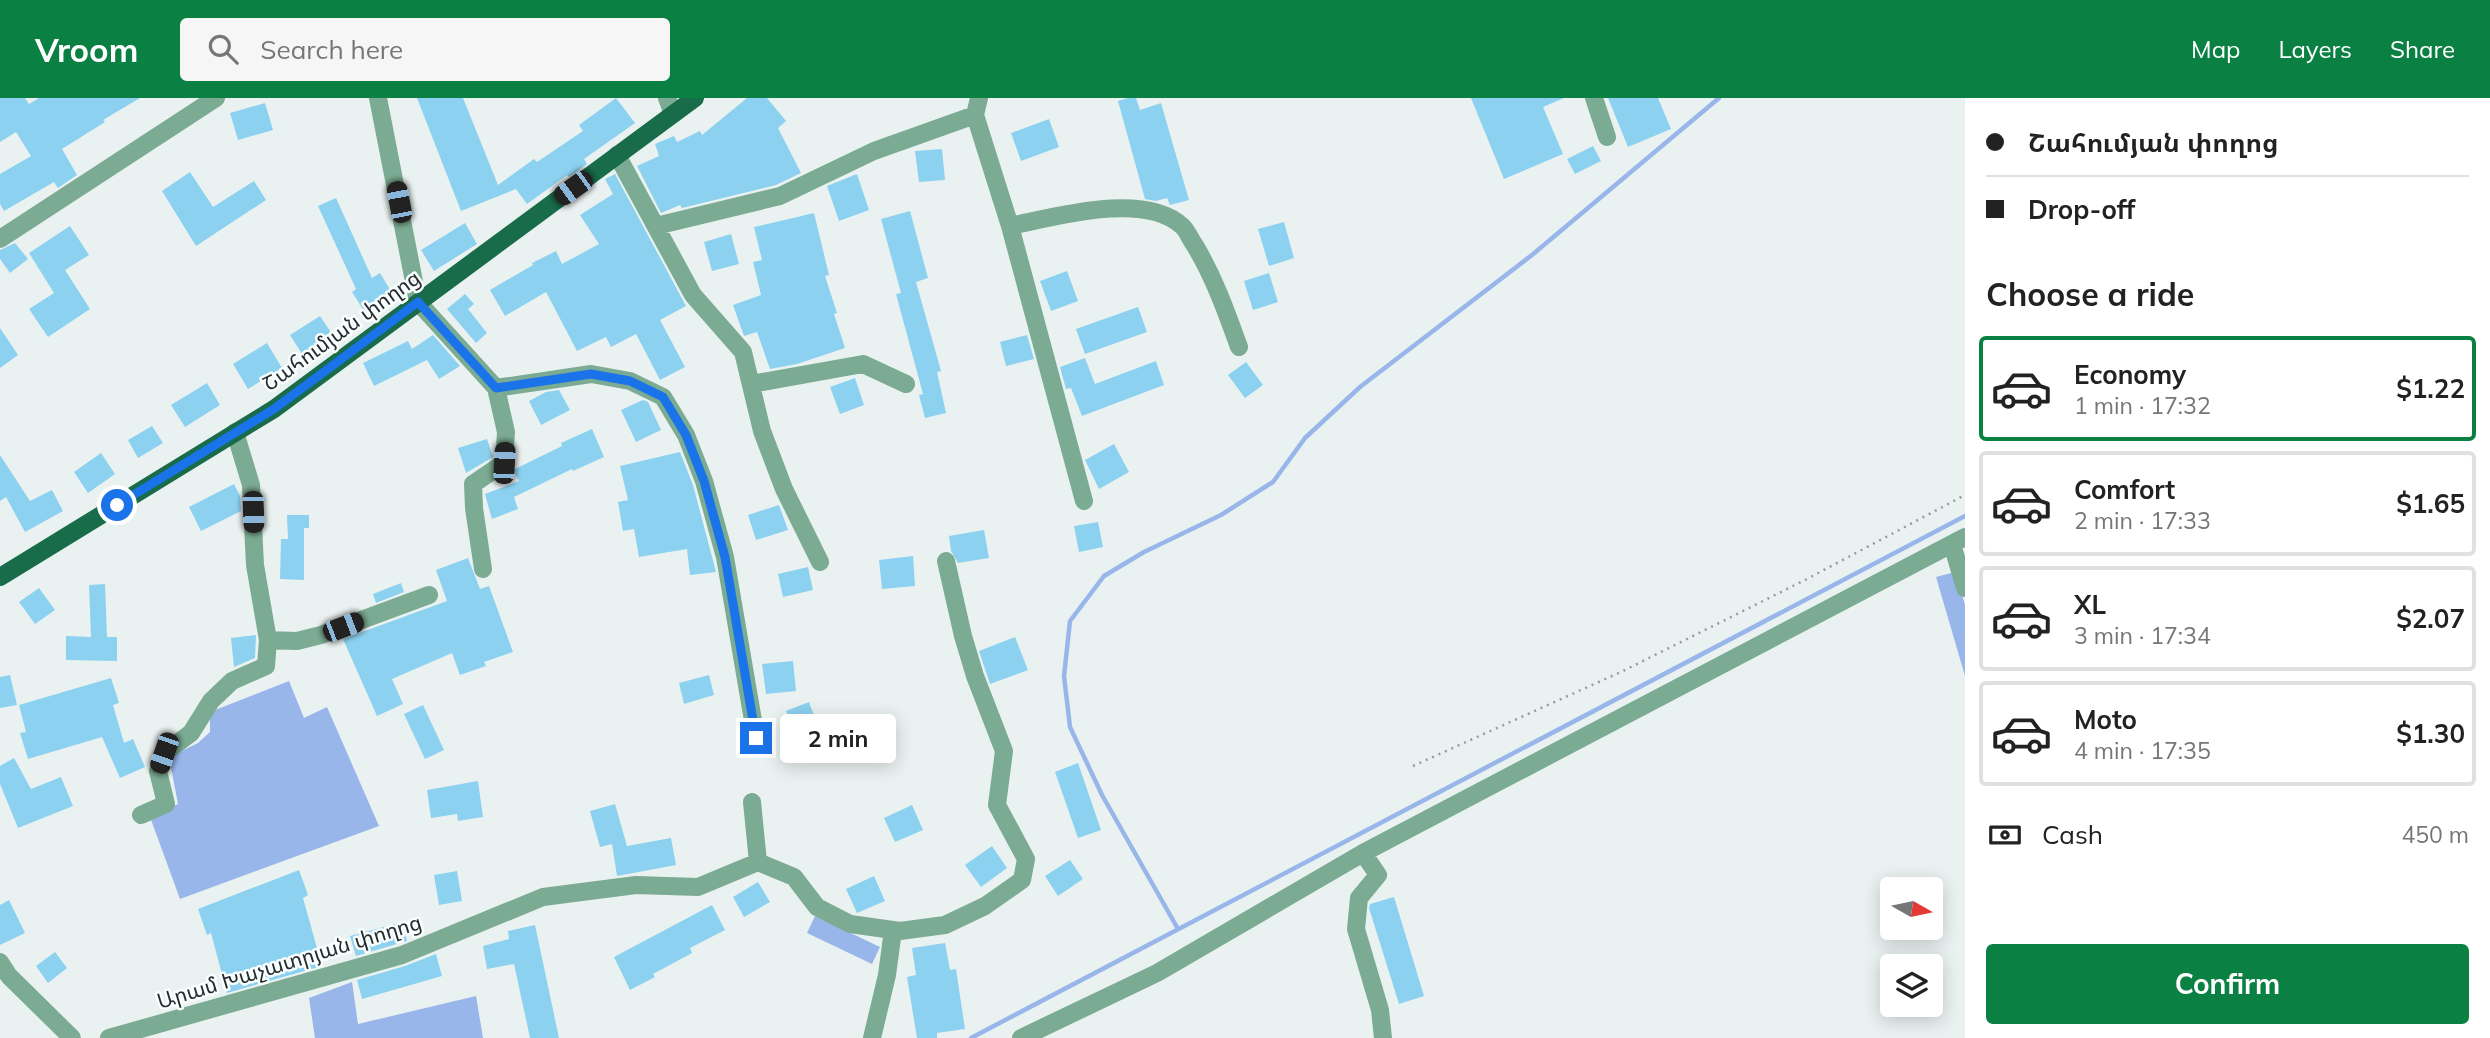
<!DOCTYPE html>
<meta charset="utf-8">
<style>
body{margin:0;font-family:Mulish,"Noto Sans Armenian",sans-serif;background:#f6f6f6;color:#222;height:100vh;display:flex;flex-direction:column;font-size:26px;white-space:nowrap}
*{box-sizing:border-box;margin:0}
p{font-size:23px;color:#767676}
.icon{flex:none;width:38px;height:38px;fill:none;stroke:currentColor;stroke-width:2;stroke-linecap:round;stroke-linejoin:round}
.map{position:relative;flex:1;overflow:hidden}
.side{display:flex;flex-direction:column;background:#fff;width:525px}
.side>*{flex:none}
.top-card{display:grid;align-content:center;height:154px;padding:0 21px;background:#fff}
.needle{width:46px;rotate:99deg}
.tools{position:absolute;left:1880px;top:779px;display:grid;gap:14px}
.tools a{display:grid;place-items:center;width:63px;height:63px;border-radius:7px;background:#fff;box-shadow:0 4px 18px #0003;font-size:35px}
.end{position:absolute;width:32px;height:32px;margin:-16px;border:9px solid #1a73e8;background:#fff;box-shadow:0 0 0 4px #fff}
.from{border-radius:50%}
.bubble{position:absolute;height:49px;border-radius:7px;background:#fff;box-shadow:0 4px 18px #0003;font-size:23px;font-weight:700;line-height:49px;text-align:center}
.car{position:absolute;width:21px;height:42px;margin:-21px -10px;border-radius:9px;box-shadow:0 0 5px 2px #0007;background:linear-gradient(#222 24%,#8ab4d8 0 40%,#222 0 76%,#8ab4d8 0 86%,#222 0)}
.top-card b{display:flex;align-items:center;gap:24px;height:66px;font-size:26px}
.top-card b+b{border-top:2px solid #e0e0e0}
.top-card i{width:18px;height:18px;background:#222}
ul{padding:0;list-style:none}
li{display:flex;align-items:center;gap:21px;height:105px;margin:0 14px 10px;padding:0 7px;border:4px solid #e0e0e0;border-radius:7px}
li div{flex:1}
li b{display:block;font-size:26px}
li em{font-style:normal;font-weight:700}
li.on{border-color:#0b8043}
li>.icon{width:63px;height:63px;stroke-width:1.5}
h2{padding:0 21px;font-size:32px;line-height:84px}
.pay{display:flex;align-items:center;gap:18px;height:77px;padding:0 21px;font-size:26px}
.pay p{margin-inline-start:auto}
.primary-button{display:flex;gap:14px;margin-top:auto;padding:14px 21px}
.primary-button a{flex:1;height:80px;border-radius:7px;background:#0b8043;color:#fff;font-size:28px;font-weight:700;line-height:80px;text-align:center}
header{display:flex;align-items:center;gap:42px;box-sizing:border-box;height:98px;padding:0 35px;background:#0b8043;color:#fff}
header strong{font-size:33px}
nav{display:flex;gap:38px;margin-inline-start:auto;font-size:24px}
.search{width:490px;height:63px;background:#f6f6f6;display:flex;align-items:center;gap:18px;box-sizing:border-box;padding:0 24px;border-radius:7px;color:#767676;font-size:26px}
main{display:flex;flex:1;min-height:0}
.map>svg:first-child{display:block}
.water{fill:#98b6ea}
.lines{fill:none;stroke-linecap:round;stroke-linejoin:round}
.stream{stroke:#98b6ea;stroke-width:4.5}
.building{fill:#8cd1f0}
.path{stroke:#969c9c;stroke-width:2.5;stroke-dasharray:2 5;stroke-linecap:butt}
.minor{stroke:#7bab92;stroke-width:18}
.major{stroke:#186c4a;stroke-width:18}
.route{stroke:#1a73e8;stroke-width:9}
.labels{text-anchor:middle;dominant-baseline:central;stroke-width:5;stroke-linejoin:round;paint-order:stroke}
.street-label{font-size:21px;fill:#282b2b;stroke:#f9ffff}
</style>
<header>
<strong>Vroom</strong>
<div class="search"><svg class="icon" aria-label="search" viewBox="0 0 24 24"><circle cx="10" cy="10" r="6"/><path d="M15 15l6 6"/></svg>Search here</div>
<nav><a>Map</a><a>Layers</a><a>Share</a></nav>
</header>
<main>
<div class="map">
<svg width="1965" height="940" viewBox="0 0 1965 940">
<rect width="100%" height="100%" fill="#eaf2f1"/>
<path class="water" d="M 1955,474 L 1965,507 L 1965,578 L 1936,479 Z
M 289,583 L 304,620 L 327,609 L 379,728 L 180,801 L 150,719 L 178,706 L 169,659 L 198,645 L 210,634 L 210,614 Z
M 815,818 L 880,849 L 872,866 L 807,835 Z
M 352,884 L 358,926 L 476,898 L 483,940 L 315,940 L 309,900 Z"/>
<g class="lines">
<path class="stream" d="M 1178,831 L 1102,697 L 1070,629 L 1064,578 L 1070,523 L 1104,478 L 1144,454 L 1221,417 L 1273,384 L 1305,340 L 1360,289 L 1532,157 L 1719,0
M 971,940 L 1965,418"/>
</g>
<path class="building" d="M 0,0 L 25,0 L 29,6 L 39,0 L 140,0 L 103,22 L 105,24 L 62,51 L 77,77 L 58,90 L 54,84 L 4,113 L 0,106 L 0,76 L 31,58 L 16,34 L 0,44 Z
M 417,0 L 463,0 L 498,87 L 534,61 L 537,64 L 583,33 L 579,27 L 616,0 L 635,25 L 584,61 L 587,66 L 569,79 L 567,77 L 527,106 L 516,91 L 461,113 Z
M 747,0 L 767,0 L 786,23 L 778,30 L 801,75 L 776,87 L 682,110 L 680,107 L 661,115 L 637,68 L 659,58 L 655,46 L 674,38 L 677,44 L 700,33 L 702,37 Z
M 1128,0 L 1136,0 L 1140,12 L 1161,5 L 1189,102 L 1170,107 L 1167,100 L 1156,103 L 1145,101 L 1118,3 Z
M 1471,0 L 1564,0 L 1543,9 L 1563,56 L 1504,81 Z
M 1608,0 L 1658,0 L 1671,31 L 1628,49 Z
M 265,5 L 273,32 L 238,42 L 230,15 Z
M 1049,21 L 1059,49 L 1021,63 L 1011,35 Z
M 1593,48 L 1601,63 L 1575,76 L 1567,61 Z
M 942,51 L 945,82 L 919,84 L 915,53 Z
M 190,74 L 213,109 L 254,83 L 266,102 L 196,148 L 162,93 Z
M 615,76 L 686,208 L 660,222 L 685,269 L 660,282 L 636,236 L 611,249 L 606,239 L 577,253 L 546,194 L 505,218 L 490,192 L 533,167 L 532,165 L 556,153 L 562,166 L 599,146 L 580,117 L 613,96 L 605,81 Z
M 857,76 L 869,112 L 839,123 L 827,88 Z
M 336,100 L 372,180 L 380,175 L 394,198 L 366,216 L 352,194 L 356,191 L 318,108 Z
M 910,113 L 928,180 L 916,184 L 941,273 L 937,274 L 946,315 L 925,320 L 919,297 L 923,296 L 896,196 L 901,195 L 881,121 Z
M 814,115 L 829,177 L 825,178 L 837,215 L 834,216 L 845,250 L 797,266 L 770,271 L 757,234 L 744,238 L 733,207 L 761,197 L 753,164 L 762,162 L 754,129 Z
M 1284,124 L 1294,160 L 1269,168 L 1258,131 Z
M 465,125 L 477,146 L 434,173 L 421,152 Z
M 70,128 L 89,157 L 65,172 L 90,211 L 48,239 L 29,211 L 54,195 L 29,155 Z
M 731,136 L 739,166 L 712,173 L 704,144 Z
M 15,145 L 28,161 L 10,175 L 0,161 L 0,152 Z
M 1067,173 L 1078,203 L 1051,213 L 1040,183 Z
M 1269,175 L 1278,204 L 1253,212 L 1244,183 Z
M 465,196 L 474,206 L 468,211 L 487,235 L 476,245 L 447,211 Z
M 1138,209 L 1147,234 L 1085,256 L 1076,231 Z
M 320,218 L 332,236 L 302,256 L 290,237 Z
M 0,230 L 18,257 L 0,270 Z
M 433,237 L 460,268 L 439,281 L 427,262 L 374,288 L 363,265 L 408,243 L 412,251 Z
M 1027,237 L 1034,261 L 1006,268 L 1000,244 Z
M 267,245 L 282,270 L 248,291 L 233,266 Z
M 1085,260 L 1095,286 L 1156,263 L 1164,287 L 1082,318 L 1071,290 L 1066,291 L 1060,269 Z
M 1246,264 L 1263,287 L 1245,300 L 1228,277 Z
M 855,280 L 864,307 L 840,316 L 830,289 Z
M 207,285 L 220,307 L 185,329 L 171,307 Z
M 559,292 L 570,312 L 541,327 L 529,303 L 546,294 Z
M 643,302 L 648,304 L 661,332 L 636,344 L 621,312 Z
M 152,328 L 163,345 L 138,360 L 128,342 Z
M 592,331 L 604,359 L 573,373 L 572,371 L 514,399 L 518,411 L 492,421 L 485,396 L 519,383 L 513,372 L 562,348 L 561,345 Z
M 487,341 L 493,359 L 466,375 L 458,350 Z
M 1114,346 L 1129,374 L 1099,391 L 1085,362 Z
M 680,354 L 693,387 L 716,474 L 690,477 L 687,451 L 639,459 L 634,431 L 623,433 L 618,404 L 628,402 L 620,368 Z
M 101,355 L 115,376 L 88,395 L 74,374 Z
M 0,357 L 30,403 L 52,392 L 63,413 L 25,434 L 6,399 L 0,403 Z
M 234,386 L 240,398 L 241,413 L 201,433 L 189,409 Z
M 779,407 L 788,432 L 756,442 L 748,417 Z
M 287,417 L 309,417 L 309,430 L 304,430 L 304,482 L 280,481 L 281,441 L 288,441 Z
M 1098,424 L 1103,449 L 1079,454 L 1074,428 Z
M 984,432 L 989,460 L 958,465 L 951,453 L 949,438 Z
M 913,458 L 915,488 L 882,491 L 879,462 Z
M 468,460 L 480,491 L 489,488 L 513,554 L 484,564 L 486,568 L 460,577 L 452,555 L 392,581 L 403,606 L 377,618 L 343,541 L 447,503 L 436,472 Z
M 808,469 L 813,492 L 783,499 L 778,476 Z
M 401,485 L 404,494 L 376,505 L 373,496 Z
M 105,486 L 107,539 L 117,539 L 117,563 L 66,562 L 66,538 L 91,539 L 89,487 Z
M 39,490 L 55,512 L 35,526 L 19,504 Z
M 256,537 L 255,560 L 234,569 L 231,540 Z
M 1015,539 L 1028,572 L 990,586 L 979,553 Z
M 793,563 L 796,593 L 766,596 L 762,566 Z
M 10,577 L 17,607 L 0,610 L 0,579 Z
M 709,577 L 714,597 L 684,606 L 679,585 Z
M 111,580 L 119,605 L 113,607 L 124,645 L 133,641 L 145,669 L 120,680 L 102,639 L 28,661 L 20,635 L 26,634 L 19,607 Z
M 809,604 L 816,623 L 793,632 L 786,613 Z
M 423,607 L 444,652 L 425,661 L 404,616 Z
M 14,660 L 31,691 L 61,679 L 73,708 L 18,730 L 0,686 L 0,668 Z
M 1078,665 L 1101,732 L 1078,740 L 1055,674 Z
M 478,683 L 483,719 L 458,723 L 457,716 L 431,720 L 427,692 Z
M 615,706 L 627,748 L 671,740 L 676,767 L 617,778 L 612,746 L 600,749 L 590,713 Z
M 912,707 L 923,732 L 895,744 L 884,720 Z
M 992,748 L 1007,770 L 981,789 L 965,767 Z
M 1070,762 L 1083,781 L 1058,798 L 1045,778 Z
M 299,772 L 308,797 L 303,800 L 322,868 L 227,895 L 211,835 L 207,837 L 198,811 Z
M 457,773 L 462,803 L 439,807 L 434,777 Z
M 874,778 L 885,803 L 857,815 L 846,791 Z
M 758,784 L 770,804 L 744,819 L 733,799 Z
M 1394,799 L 1424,898 L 1399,906 L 1369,810 L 1370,806 Z
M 9,802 L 25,835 L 0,847 L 0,807 Z
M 712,807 L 725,832 L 690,850 L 692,855 L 653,876 L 655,879 L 630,892 L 614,859 Z
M 402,824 L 407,843 L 356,858 L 350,838 Z
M 535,827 L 559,940 L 530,940 L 514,866 L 487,871 L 483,848 L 509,841 L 508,833 Z
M 945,845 L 950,872 L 956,871 L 965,931 L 937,935 L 937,940 L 917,940 L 907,879 L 916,877 L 912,850 Z
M 55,854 L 67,870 L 48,885 L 36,868 Z
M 436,856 L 442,878 L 362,901 L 357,882 L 405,868 Z"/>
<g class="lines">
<path class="path" d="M 1413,668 L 1623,573 L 1805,482 L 1965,397"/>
<path class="minor" d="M 378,0 L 418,204 L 496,290 L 591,276 L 630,283 L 663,299 L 686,337 L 704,383 L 725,459 L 756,640
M 667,0 L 673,16
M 979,0 L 975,17 L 1010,128 L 1084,403
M 1594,0 L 1607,39
M 617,57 L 693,197 L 743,254 L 762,333 L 784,391 L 820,464
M 656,128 L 780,98 L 874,53 L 975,17
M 1010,128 C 1055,119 1144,93 1182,128 C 1187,132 1190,141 1194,146 C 1214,179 1226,213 1239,249
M 0,141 L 216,0
M 751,286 L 863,266 L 906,286
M 1952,446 L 1965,490
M 483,471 L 474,410 L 473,386 L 504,365 L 506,334 L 496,290
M 268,542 L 297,543 L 321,537 L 429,497
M 752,704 L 758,764
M 141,717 L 166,706 L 158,673 L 164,655 L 191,635 L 211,603 L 232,583 L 266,568 L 268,542 L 255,467 L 251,387 L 235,334
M 1363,755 L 1378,777 L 1359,800 L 1356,831 L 1380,912 L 1383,940
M 0,864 L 9,878 L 72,940
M 109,940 L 402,857 L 543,799 L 636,787 L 698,789 L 758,764 L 794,779 L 817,809 L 850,826 L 900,833 L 945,827 L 985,808 L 1022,782 L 1026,761 L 997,707 L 1004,653 L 975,578 L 963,538 L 946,463
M 872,940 L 887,877 L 893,832
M 1021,940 L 1157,875 L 1363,755 L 1965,439"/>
<path class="major" d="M 0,479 L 274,311 L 695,0"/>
</g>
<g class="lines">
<path class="route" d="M 117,407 L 274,311 L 418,204 L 496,290 L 591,276 L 630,283 L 663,299 L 686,337 L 704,383 L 725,459 L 756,640"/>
</g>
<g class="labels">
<g class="street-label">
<text transform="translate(341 232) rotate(-36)">Շահումյան փողոց</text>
<text transform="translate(289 863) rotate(-17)">Արամ Խաչատրյան փողոց</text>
</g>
</g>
</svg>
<div class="tools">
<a><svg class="needle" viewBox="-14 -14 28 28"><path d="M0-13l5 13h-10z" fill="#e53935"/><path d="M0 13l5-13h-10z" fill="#767676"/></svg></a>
<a><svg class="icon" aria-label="layers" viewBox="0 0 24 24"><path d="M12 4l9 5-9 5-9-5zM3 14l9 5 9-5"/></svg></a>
</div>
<i class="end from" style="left:117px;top:407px"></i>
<i class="end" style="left:756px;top:640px"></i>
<div class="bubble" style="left:780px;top:616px;width:116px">2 min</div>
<i class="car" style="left:573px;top:90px;rotate:234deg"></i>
<i class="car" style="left:399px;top:104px;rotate:349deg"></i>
<i class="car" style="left:504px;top:365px;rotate:3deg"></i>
<i class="car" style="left:253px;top:414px;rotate:178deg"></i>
<i class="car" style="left:343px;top:529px;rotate:69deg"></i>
<i class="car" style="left:164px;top:655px;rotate:199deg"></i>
</div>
<section class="side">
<div class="top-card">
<b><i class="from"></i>Շահումյան փողոց</b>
<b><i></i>Drop-off</b>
</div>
<h2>Choose a ride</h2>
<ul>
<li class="on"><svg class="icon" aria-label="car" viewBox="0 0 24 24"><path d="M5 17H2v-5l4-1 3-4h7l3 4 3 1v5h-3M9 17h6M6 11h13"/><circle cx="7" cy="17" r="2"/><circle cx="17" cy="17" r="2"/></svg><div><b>Economy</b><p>1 min · 17:32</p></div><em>$1.22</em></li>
<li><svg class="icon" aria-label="car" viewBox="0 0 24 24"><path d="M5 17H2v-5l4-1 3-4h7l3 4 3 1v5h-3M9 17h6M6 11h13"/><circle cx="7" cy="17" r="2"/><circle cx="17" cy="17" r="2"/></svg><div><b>Comfort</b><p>2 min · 17:33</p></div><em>$1.65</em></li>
<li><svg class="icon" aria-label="car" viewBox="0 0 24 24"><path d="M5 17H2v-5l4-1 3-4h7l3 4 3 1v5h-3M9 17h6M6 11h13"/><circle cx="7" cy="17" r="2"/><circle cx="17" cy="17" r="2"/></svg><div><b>XL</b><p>3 min · 17:34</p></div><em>$2.07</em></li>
<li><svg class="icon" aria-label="car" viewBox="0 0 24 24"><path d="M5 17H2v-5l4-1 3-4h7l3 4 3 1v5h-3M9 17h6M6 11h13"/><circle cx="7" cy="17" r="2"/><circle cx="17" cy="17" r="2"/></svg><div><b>Moto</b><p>4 min · 17:35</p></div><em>$1.30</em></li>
</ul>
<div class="pay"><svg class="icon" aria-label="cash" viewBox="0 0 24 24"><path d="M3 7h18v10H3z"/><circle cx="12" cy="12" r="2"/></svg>Cash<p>450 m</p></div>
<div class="primary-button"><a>Confirm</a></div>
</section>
</main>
